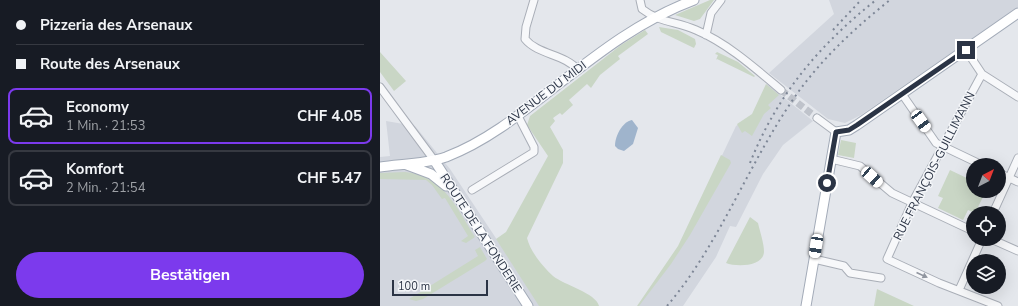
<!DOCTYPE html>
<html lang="de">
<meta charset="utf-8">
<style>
body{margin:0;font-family:"Nunito Sans",sans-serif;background:#20242c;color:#f1f3f6;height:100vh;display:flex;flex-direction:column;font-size:15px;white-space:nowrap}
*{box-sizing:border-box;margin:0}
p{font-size:13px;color:#9ea1a6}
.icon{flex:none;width:22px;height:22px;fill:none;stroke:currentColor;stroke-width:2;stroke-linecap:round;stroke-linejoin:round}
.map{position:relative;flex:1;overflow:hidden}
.panel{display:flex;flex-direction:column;background:#171b24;width:380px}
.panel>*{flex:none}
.banner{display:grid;align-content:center;height:88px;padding:0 16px;background:#171b24}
.needle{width:26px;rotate:42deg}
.buttons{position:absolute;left:586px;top:158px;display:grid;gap:8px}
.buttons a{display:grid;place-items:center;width:40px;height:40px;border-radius:50%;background:#171b24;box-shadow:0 4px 16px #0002;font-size:20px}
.scale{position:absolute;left:12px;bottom:10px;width:96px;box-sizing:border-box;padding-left:4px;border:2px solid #2b3445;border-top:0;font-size:11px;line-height:14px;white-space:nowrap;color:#2b3445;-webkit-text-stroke:3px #f4f6f9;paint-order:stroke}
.end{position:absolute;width:18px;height:18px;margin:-9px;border:5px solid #2b3445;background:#fff;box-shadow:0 0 0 2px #fff}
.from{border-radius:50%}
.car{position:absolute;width:12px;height:24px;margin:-12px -6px;border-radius:5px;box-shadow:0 0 3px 1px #0007;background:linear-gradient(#fff 24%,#345 0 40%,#fff 0 76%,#345 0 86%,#fff 0)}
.banner b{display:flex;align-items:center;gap:14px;height:38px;font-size:15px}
.banner b+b{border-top:1px solid #363941}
.banner i{width:10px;height:10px;background:#f1f3f6}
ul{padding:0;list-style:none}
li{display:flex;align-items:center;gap:12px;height:56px;margin:0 8px 6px;padding:0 8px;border:2px solid #363941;border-radius:8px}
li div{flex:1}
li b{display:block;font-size:15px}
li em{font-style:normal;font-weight:700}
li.on{border-color:#7c3aed}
li>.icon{width:36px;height:36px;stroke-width:1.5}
.primary-button{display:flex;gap:8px;margin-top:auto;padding:8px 16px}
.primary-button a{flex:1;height:46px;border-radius:24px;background:#7c3aed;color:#fff;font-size:16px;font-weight:700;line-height:46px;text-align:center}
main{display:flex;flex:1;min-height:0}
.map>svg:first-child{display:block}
.built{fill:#d2d6de}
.green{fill:#c9d6c5}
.water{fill:#9fb4cc}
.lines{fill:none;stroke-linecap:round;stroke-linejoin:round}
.minor-tunnel{stroke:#bfc3cb;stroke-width:7;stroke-dasharray:7 3.5;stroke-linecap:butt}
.minor-casing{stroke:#a9aeb7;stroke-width:9}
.major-casing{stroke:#a3abb8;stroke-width:11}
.minor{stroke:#f7f8fa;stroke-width:7}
.major{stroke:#fff;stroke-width:9}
.rail{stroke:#7d8696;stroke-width:2;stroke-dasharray:2 4;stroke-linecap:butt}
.oneway{fill:#9196a0}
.route{stroke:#2b3445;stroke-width:5}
.labels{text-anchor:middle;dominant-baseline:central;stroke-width:3;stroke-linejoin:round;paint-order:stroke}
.street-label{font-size:12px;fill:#2b3445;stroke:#f4f6f9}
</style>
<main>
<section class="panel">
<div class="banner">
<b><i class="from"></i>Pizzeria des Arsenaux</b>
<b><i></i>Route des Arsenaux</b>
</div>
<ul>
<li class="on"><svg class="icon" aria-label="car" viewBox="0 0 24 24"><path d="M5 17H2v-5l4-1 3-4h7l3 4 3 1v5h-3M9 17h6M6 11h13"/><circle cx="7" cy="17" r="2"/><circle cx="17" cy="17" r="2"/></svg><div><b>Economy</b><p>1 Min. · 21:53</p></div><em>CHF 4.05</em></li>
<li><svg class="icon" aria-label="car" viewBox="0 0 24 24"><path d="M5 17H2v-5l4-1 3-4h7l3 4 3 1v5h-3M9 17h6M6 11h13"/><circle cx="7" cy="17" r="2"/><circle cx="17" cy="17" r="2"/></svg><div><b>Komfort</b><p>2 Min. · 21:54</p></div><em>CHF 5.47</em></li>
</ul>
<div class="primary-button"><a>Bestätigen</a></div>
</section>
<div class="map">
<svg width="638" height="306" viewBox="0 0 638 306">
<rect width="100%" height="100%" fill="#e4e7ec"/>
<path class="built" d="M 449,0 L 638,0 L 638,7 L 481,115 L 465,123 L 448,119 L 389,73 L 454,14 Z
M 387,84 L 433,121 L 403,145 L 383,174 L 356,227 L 350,226 L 336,257 L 303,306 L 258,306 L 299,246 L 356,126 L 373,114 Z
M 6,121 L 35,126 L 70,169 L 161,306 L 0,306 L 0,157 L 10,156 Z"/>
<path class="green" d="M 330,0 L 334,0 L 320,19 L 314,21 L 295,15 Z
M 279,27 L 298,30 L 315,39 L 316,44 L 314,48 L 281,32 Z
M 265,30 L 268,34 L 238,56 L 240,59 L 220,75 L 211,88 L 207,84 L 189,100 L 193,105 L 182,115 L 180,113 L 173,118 L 175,121 L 170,127 L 183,150 L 183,163 L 147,238 C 150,251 163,267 173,276 C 184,285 216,293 219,306 L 159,306 L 116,239 L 126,232 L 168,156 L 147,125 L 150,116 L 241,45 Z
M 0,52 L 26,81 L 14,91 L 0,72 Z
M 337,52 L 358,62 L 375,76 L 374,77 L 337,59 L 336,60 L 338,55 L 335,54 Z
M 386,84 L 399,95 L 388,105 L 391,108 L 384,114 L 372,136 L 365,131 L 362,133 L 357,124 L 372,114 Z
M 461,140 L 476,143 L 474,158 L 458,155 Z
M 341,155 L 350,160 L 351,163 L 310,235 L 291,264 L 259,306 L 257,306 L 298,246 Z
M 570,170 L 593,181 L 593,191 L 606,191 L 595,213 L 588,210 L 583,220 L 558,208 L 563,198 L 558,196 Z
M 25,172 C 64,175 77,209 95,237 L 86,243 L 81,241 L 88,236 L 65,198 L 62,199 L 52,185 L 46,180 L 0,179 L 0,173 Z
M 370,217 L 378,223 C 380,232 384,243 384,252 C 383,267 356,267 346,263 Z
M 100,247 L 107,259 L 105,261 L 43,299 L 36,301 L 29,299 L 98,256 L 95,250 Z
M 497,289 L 534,306 L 494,306 Z"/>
<path class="water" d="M 252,120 L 258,128 L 253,144 L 244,151 L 238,149 L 235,146 C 235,136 242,122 252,120 Z"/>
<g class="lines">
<path class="minor-tunnel" d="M 401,90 L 437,118"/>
<g class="minor-casing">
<path id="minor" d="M 154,0 L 146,27 L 145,39 C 158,55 185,54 198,70
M 260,0 L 262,9 C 280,23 295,21 316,30 C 347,43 375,68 401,90
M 326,35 L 331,13 L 341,0
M 586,50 L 602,74 L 638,97
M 602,74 L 532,203 L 507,259 L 559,283 L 618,306
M 0,87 L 54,160
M 522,94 L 556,143 L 602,165
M 437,118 L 456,132
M 451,159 L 480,166 L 512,193 L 593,231
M 619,173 L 638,182
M 92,190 L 154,152 L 154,147 L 138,116
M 613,213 L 638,158
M 611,239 L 638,251
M 434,259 L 464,266 L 470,273 L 501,278
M 579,290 L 602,239"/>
</g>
<g class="major-casing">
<path id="major" d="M 54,160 L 148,306
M 27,165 L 51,174 L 66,186
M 0,167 C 22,164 45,164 66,157 C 105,142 138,116 171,90 C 216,55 260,20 314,0
M 426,306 L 456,132 L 469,130 L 477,125 L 638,13"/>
</g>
<use href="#minor" class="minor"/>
<use href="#major" class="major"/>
<path class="rail" d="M 453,30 L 481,0
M 370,163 C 397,95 439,45 496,0
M 287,306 C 338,246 365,172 408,107 C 435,65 471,31 510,0"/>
</g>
<defs><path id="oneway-solid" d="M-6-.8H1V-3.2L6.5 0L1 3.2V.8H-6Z"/></defs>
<use class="oneway" href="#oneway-solid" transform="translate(542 275) rotate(24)"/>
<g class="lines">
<path class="route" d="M 447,183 L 456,132 L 469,130 L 477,125 L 586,50"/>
</g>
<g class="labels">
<g class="street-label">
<text transform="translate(166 93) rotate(-37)">AVENUE DU MIDI</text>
<text transform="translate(554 166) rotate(-63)">RUE FRANÇOIS-GUILLIMANN</text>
<text transform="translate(101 233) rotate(57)">ROUTE DE LA FONDERIE</text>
</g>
</g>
</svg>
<div class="buttons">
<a><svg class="needle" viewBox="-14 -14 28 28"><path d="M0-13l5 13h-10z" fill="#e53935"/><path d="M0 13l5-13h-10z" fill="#9ea1a6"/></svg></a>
<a><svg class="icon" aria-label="locate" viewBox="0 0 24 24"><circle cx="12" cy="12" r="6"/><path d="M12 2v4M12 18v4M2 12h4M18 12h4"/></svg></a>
<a><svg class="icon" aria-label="layers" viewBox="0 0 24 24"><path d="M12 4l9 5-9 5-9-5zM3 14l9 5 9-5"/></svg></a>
</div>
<div class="scale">100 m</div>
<i class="end from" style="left:447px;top:183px"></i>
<i class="end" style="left:586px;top:50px"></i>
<i class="car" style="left:541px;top:121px;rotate:144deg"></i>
<i class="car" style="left:492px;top:177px;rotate:132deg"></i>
<i class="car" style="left:436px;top:246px;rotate:189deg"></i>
</div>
</main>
